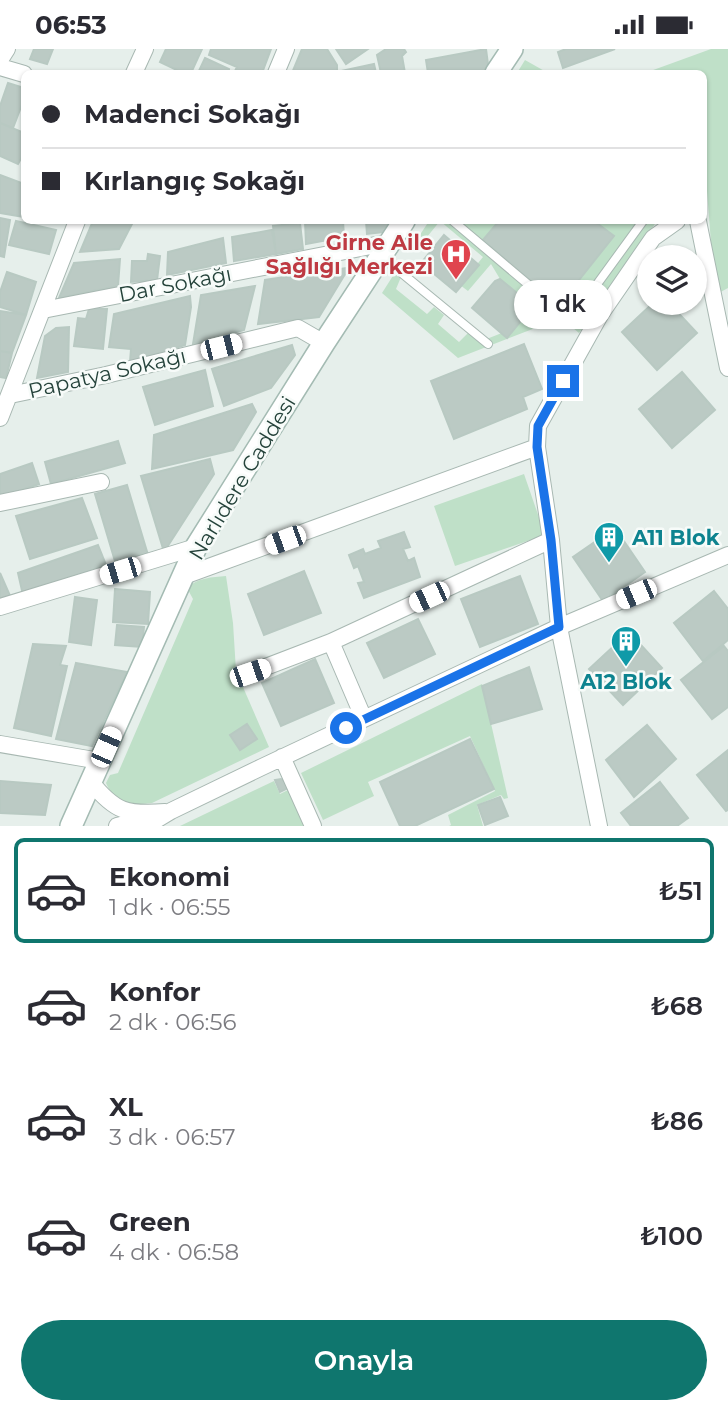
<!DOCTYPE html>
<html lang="tr">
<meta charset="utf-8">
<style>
body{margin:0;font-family:Montserrat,sans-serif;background:#f7f7f7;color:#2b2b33;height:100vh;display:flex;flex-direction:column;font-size:26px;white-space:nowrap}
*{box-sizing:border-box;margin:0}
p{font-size:23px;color:#7c7c81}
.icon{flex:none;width:38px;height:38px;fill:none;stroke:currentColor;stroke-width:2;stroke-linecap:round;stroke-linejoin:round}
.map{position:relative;height:777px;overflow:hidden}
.side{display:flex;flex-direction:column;background:#fff;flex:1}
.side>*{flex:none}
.guide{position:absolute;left:21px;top:21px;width:686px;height:154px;border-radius:10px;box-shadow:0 2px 5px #0004;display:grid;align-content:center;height:154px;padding:0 21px;background:#fff}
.fabs{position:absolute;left:637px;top:196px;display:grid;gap:14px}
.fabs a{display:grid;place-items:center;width:70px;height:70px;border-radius:50%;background:#fff;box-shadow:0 2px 5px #0004;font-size:35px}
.end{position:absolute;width:32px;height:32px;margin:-16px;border:9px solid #1a73e8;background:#fff;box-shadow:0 0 0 4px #fff}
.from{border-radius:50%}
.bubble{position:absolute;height:49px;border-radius:24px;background:#fff;box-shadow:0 2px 5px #0004;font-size:23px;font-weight:600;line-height:49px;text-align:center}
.car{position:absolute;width:21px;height:42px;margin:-21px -10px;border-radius:9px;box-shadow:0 0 5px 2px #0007;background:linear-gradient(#fff 24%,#345 0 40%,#fff 0 76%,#345 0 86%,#fff 0)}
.guide b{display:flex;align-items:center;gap:24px;height:66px;font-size:26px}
.guide b+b{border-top:2px solid #e1e1e2}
.guide i{width:18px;height:18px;background:#2b2b33}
ul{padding:12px 0 0;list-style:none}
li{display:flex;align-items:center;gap:21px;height:105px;margin:0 14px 10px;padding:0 7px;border:4px solid transparent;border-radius:10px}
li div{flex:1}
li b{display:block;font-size:26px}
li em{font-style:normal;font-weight:600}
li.active{border-color:#0f766e}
li>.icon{width:63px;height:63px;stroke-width:1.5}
.button{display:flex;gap:14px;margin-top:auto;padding:14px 21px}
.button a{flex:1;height:80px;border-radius:42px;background:#0f766e;color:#fff;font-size:28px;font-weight:600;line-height:80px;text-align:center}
.status{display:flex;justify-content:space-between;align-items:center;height:49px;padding:0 35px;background:#fff;direction:ltr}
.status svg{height:19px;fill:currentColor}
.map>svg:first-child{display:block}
.green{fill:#bfe0c8}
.building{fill:#bbcac4;stroke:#b8c9c2;stroke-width:2}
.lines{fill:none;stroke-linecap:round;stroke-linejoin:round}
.lane-casing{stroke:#a8b8b2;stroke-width:10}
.street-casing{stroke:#a8b8b2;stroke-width:18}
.secondary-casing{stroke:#a4bbb3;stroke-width:24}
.lane{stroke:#fff;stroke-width:8}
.street{stroke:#fff;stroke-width:16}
.secondary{stroke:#fff;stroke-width:21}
.route{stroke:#1a73e8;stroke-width:9}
.labels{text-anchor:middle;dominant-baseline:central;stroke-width:5;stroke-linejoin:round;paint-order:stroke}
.health-label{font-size:21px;font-weight:bold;fill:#be3a42;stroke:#f7fbf9;text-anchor:end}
.street-label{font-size:21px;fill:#24423a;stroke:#f7fbf9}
.culture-label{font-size:21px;font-weight:bold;fill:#0d838f;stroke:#f7fbf9;text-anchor:start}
</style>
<div class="status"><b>06:53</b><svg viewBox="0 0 49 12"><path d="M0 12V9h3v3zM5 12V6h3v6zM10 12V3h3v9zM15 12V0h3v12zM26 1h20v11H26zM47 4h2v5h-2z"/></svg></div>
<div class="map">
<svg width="728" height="777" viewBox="0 0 728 777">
<rect width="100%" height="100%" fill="#e6efeb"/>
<path class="green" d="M 711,0 L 728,0 L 728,239 L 715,246 L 707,142 L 704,143 L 704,24 L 645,24 Z
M 525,11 L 548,24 L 517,24 Z
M 429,172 L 657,172 L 579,284 L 561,269 L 458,309 L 382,244 L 396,222 L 401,228 L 396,240 L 427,265 L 434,258 L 444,266 L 438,275 L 459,293 L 468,284 L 479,293 L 512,280 L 536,253 L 529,247 L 524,250 L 500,230 L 491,215 L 468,242 L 460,236 L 483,208 L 440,172 L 418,199 L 412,198 Z
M 524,425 L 545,486 L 455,517 L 434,457 Z
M 226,527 L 233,574 L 236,622 L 269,698 L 152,754 C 131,757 115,755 106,734 L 110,726 L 118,724 L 193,550 L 187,539 C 197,529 212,528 226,527 Z
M 482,635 L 508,749 L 504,750 L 501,746 L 477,756 L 483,777 L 449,777 L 451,776 L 448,766 L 495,742 L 470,687 L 368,733 L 374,747 L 323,771 L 301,724 Z
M 274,732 L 280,745 L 288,741 L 306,777 L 180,777 Z"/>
<path class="building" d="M 34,0 L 53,0 L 47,15 L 30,10 Z
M 166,0 L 202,0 L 191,24 L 183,24 L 160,13 Z
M 211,0 L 271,0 L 262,24 L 234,24 L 237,18 L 209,6 Z
M 302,0 L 327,0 L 337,16 L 337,24 L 292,24 Z
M 336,0 L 368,0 L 346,15 Z
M 386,0 L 404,0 L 406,3 L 402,7 L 405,24 L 381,24 L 377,6 Z
M 486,0 L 489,23 L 428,24 L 426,11 Z
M 566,0 L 615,0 L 563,19 L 558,3 Z
M 205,9 L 229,20 L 228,24 L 198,24 Z
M 374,15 L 376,24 L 341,24 L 341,22 Z
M 8,34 L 24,39 L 24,50 L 13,79 L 0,74 L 0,57 Z
M 0,74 L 24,84 L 24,104 L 18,115 L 0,107 Z
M 0,126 L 24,135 L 24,168 L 0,164 Z
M 0,169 L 10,171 L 4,208 L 0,207 Z
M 16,172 L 56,181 L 49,205 L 9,196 Z
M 93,172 L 128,172 L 133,173 L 119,200 L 80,203 Z
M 305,172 L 343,172 L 344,188 L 306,195 Z
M 366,172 L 393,172 L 392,182 L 367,185 Z
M 499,172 L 594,172 L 614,187 L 559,256 L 483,191 Z
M 300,174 L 303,200 L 276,205 L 273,177 Z
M 272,181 L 276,205 L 234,212 L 232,188 Z
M 444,186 L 479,216 L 456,243 L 421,214 Z
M 223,189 L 226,214 L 167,226 L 168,203 Z
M 148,205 L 160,207 L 157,231 L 131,233 L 132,212 L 147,212 Z
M 120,210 L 118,237 L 59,249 L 74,214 Z
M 346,219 L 347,222 L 319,268 L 258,275 L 265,231 Z
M 7,223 L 36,233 L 26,266 L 0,258 L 0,243 Z
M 500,230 L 524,250 L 530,261 L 507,289 L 472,259 L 495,232 Z
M 255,237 L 244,281 L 193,295 L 201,246 Z
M 190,247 L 191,258 L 185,296 L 130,313 L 131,300 L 109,298 L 114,265 Z
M 653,254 L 669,254 L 697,284 L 657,321 L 622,283 Z
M 89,260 L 107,260 L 103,300 L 74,297 L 78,269 L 86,270 Z
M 0,262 L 26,266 L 12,304 L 0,302 Z
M 69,278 L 68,323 L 37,329 L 45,287 L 56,279 Z
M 524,295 L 542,340 L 523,348 L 527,360 L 454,390 L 431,332 Z
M 292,296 L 295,306 L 271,339 L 224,357 L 212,320 Z
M 0,302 L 12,304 L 6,329 L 0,328 Z
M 205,321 L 213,357 L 155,376 L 143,338 Z
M 682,323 L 715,361 L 672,399 L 639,360 Z
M 252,355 L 256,363 L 233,401 L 152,420 L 154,386 Z
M 118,392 L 125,414 L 51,435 L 45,413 Z
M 210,410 L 214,425 L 164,503 L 141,427 Z
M 32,414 L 39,435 L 0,448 L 0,425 Z
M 127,436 L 148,506 L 117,519 L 95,445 Z
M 82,449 L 97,489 L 30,510 L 16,467 Z
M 615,479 L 645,523 L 603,552 L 573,508 Z
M 404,483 L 410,498 L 403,500 L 408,512 L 414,509 L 420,528 L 364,549 L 358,534 L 364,533 L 358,517 L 354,519 L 349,506 L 363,500 L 365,505 L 381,499 L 378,492 Z
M 98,496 L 106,516 L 23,546 L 18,524 Z
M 304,522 L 321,564 L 264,586 L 248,545 Z
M 0,524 L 11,549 L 0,551 Z
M 520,527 L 538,575 L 480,598 L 461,550 Z
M 115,540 L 150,543 L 148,575 L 113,573 Z
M 714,542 L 728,560 L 728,591 L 703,612 L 674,574 Z
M 75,548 L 97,551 L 91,596 L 69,593 Z
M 418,570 L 435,605 L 384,629 L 367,594 Z
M 117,576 L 144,578 L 142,598 L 115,596 Z
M 629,583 L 662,619 L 623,656 L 589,620 Z
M 33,595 L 66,597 L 60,616 L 67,617 L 51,687 L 14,679 Z
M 724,597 L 728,602 L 728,658 L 712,670 L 681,631 Z
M 315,610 L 334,654 L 281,677 L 262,634 Z
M 76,614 L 127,623 L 92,697 L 56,690 Z
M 529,618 L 542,660 L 491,675 L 482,637 Z
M 247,675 L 257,690 L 240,701 L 230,686 Z
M 647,676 L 676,710 L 634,748 L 606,711 Z
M 470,690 L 494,740 L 415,777 L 400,777 L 380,733 Z
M 728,701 L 728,761 L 726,762 L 697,726 Z
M 281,730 L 286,733 L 288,739 L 280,743 L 275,731 Z
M 0,732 L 51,736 L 45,766 L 0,764 Z
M 660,733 L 688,769 L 677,777 L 631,777 L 621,764 Z
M 500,748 L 508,767 L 485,776 L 478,756 Z"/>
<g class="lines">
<g class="lane-casing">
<path id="lane" d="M 453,172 L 562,264 L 574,261 L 587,249 L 643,172
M 382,208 L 488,295"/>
</g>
<g class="street-casing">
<path id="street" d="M 0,11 L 7,0
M 0,18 L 24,25
M 134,24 L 145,0
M 276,24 L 286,0
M 698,172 L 728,319
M 43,261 L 391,193
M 10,346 L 106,326 L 298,279 L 324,294
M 0,369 L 77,172
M 0,454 L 101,433
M 184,527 L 537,398
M 0,558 L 196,498
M 331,593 L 364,670
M 250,624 L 331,593 L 551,491
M 0,695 L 100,712
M 282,708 L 313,777
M 91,733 C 115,763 127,766 165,763
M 117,777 L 148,769
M 146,777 L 171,762 L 262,718 L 559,578 L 728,506
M 599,777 L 559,578 L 551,491 L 537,398 L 538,377 L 600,266 L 653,189 L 677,172"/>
</g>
<g class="secondary-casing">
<path id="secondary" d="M 496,24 L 512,0
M 71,777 L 196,498 L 324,294 L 404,172"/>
</g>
<use href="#lane" class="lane"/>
<use href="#street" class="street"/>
<use href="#secondary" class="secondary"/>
</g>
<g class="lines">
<path class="route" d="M 346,679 L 559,578 L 551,491 L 537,398 L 538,377 L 563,332"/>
</g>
<defs>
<g id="hospital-pin" transform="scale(1.575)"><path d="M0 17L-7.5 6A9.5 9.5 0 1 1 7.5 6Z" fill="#e0444e" stroke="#f7fbf9"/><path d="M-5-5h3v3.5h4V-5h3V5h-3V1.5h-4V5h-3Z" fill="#fff"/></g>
<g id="building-pin" transform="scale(1.575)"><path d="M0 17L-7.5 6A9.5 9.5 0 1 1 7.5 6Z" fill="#0f9aa8" stroke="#f7fbf9"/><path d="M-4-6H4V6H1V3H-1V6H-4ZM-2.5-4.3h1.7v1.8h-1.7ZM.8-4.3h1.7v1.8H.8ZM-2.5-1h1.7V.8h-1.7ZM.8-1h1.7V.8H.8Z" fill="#fff"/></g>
</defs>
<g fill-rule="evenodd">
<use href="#hospital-pin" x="456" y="205"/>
<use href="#building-pin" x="609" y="488"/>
<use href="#building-pin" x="626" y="592"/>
</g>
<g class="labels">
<g class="health-label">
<text x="433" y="193">Girne Aile<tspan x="433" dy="24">Sağlığı Merkezi</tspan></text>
</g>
<g class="street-label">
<text transform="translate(175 235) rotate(-11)">Dar Sokağı</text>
<text transform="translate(107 324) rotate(-13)">Papatya Sokağı</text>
<text transform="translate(242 429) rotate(-59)">Narlıdere Caddesi</text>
</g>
<g class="culture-label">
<text x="632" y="488">A11 Blok</text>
<text x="626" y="632" text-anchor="middle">A12 Blok</text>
</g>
</g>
</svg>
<div class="fabs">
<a><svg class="icon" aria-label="layers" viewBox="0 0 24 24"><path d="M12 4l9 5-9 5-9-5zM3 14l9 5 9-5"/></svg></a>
</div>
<i class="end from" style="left:346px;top:679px"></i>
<i class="end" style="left:563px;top:332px"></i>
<div class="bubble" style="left:514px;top:231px;width:98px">1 dk</div>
<i class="car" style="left:221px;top:298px;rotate:76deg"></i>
<i class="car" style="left:285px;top:491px;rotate:250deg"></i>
<i class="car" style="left:120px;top:522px;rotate:253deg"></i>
<i class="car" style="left:636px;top:545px;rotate:247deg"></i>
<i class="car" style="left:429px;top:548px;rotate:245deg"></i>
<i class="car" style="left:250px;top:624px;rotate:71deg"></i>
<i class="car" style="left:106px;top:698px;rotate:24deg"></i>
<div class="guide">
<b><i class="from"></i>Madenci Sokağı</b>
<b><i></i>Kırlangıç Sokağı</b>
</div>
</div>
<section class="side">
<ul>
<li class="active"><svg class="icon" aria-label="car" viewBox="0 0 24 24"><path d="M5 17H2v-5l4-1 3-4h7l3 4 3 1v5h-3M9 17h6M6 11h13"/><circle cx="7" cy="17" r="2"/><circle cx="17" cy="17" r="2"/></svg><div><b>Ekonomi</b><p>1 dk · 06:55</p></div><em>₺51</em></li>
<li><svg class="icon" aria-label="car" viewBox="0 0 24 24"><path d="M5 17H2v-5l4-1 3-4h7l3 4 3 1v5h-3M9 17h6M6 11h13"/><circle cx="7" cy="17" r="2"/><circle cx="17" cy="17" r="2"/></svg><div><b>Konfor</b><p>2 dk · 06:56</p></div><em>₺68</em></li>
<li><svg class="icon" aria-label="car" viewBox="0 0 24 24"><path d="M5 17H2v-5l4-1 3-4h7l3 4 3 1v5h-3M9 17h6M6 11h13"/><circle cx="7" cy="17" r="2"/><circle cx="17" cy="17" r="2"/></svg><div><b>XL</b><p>3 dk · 06:57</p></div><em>₺86</em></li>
<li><svg class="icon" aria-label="car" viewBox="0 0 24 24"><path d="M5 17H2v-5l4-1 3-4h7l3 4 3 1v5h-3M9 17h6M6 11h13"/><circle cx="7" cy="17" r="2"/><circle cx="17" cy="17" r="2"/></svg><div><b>Green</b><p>4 dk · 06:58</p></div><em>₺100</em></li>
</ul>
<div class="button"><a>Onayla</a></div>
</section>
